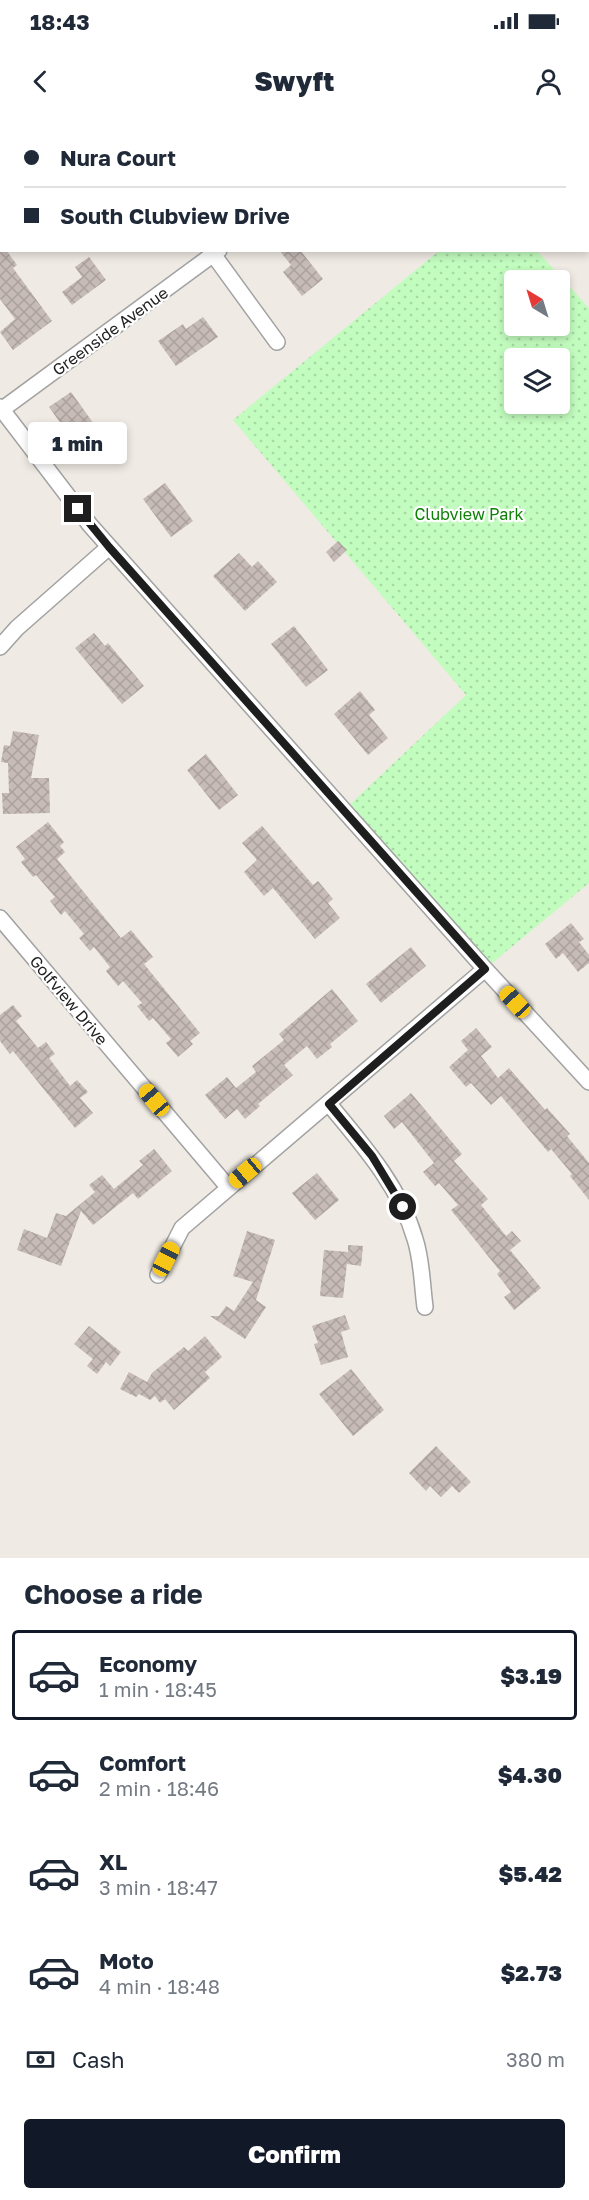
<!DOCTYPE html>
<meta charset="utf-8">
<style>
body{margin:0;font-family:"Golos Text",sans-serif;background:#f6f6f7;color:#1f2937;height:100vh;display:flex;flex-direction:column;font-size:22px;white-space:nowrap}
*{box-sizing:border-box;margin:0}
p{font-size:20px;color:#747a83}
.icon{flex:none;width:33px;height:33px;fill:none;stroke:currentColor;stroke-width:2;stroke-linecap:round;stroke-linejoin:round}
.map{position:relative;height:1438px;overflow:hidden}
.drawer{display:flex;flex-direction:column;background:#fff;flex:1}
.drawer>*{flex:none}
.guide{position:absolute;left:0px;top:0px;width:590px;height:132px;box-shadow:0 3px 9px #0003;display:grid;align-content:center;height:132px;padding:0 24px;background:#fff}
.needle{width:39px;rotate:322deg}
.fabs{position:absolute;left:504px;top:150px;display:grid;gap:12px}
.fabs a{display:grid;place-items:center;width:66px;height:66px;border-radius:6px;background:#fff;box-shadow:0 3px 9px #0003;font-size:30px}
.end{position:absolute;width:27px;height:27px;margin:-14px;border:8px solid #1e1e1e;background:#fff;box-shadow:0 0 0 3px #fff}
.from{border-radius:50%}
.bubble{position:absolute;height:42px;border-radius:6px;background:#fff;box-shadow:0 3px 9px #0003;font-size:20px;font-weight:800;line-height:42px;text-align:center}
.car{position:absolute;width:18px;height:36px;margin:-18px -9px;border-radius:8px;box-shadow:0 0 4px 2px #0007;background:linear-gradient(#f5c518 24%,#345 0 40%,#f5c518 0 76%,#345 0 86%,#f5c518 0)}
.guide b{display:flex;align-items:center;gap:21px;height:57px;font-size:22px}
.guide b+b{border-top:2px solid #e0e1e3}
.guide i{width:15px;height:15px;background:#1f2937}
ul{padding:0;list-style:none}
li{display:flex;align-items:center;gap:18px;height:90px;margin:0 12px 9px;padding:0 12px;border:3px solid transparent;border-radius:6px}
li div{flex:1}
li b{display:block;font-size:22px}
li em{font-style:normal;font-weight:800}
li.active{border-color:#111827}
li>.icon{width:54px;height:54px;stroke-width:1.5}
h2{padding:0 24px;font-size:27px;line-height:72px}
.pay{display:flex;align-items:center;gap:15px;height:66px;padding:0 24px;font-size:22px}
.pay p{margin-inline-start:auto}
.button{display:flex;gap:12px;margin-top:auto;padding:12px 24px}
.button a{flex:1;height:69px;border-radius:6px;background:#111827;color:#fff;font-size:24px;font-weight:800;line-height:69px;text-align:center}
.status{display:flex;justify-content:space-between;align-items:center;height:42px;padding:0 30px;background:#fff;direction:ltr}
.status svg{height:16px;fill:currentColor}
header{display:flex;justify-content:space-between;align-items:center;height:78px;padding:0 24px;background:#fff;font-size:27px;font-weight:800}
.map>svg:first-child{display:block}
.park{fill:url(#park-dots);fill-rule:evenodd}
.building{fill:url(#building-cross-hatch)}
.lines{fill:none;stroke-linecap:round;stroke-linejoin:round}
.street-casing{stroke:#a2a2a2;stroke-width:18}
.street{stroke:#fff;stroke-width:15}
.route{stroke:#1e1e1e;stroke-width:8}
.labels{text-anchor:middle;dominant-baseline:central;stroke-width:4.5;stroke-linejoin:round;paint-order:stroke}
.street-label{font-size:16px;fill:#1e1e1e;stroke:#fff}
.park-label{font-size:16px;fill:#0f8107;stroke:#fff}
</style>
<div class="status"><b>18:43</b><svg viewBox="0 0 49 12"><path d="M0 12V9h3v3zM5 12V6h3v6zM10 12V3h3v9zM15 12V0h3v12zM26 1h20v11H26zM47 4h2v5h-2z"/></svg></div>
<header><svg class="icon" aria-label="back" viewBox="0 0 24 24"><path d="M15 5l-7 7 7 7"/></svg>Swyft<svg class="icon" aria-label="person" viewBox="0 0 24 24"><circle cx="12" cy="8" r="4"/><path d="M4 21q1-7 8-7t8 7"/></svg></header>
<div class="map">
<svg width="589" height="1438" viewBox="0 0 589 1438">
<defs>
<pattern id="park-dots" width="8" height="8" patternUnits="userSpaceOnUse" patternTransform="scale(1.5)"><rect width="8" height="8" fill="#c2fcbe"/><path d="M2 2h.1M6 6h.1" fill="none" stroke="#a6d8a3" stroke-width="1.8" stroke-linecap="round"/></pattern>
<pattern id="building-cross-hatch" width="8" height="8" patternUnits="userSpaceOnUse" patternTransform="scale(1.5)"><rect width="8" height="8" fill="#c7bbb7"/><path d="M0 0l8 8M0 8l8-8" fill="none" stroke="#aaa09d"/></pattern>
</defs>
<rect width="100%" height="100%" fill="#efeae3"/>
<path class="park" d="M 439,131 L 537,131 L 589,188 L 589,763 L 485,849 L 344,690 L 466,575 L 233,300 ZM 514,160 L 560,160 L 560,206 L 514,206 ZM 514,238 L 560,238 L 560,284 L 514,284 Z"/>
<path class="building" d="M 0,122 L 2,130 L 6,130 L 17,145 L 13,148 L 52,201 L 13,230 L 0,212 L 15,199 L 0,179 Z
M 279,130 L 300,130 L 323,159 L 302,176 L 283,152 L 291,145 Z
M 89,137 L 106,160 L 72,185 L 62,172 L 82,157 L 75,147 Z
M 203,197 L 218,217 L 176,246 L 158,221 L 183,204 L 186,209 Z
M 71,272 L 99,311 L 80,324 L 70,308 L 66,311 L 49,287 Z
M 165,363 L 193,401 L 171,417 L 143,379 Z
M 338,421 L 347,430 L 334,442 L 326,432 Z
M 239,433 L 252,447 L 258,441 L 277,462 L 245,491 L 213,456 Z
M 294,506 L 328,550 L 306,567 L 271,524 Z
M 94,513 L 105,526 L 108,523 L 144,566 L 122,584 L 75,528 Z
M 360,571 L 375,590 L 369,595 L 388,618 L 368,635 L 334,594 Z
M 13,611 L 39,615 L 31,658 L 49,658 L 50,693 L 3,694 L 2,673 L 9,673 L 8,643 L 1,642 L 4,625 L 10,626 Z
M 206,634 L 238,675 L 219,690 L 187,650 Z
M 48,702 L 64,722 L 60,726 L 65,732 L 57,739 L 121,818 L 131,810 L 153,837 L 144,844 L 200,913 L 190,921 L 193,924 L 178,937 L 166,923 L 171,919 L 153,898 L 149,901 L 137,886 L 142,883 L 123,861 L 118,866 L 106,851 L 110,847 L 94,827 L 90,831 L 79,818 L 84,814 L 65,791 L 61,795 L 50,781 L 55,777 L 36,755 L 33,757 L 21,742 L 25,739 L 16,727 Z
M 262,706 L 313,765 L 318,761 L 333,779 L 328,783 L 340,798 L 315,819 L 273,768 L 264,776 L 244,752 L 257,740 L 242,723 Z
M 571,803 L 584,819 L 579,822 L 589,835 L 589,843 L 578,852 L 563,833 L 556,839 L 545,824 Z
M 411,827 L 426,846 L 381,883 L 366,864 Z
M 332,869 L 358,901 L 330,924 L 332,927 L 317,939 L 307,926 L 284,945 L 293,955 L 258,984 L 260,986 L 245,999 L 237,989 L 225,999 L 205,975 L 227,957 L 236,968 L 256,952 L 252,946 L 284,920 L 279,914 Z
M 13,885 L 22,896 L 16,901 L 38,928 L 46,922 L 55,934 L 49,938 L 70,966 L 77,960 L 88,972 L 80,978 L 93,993 L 75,1008 L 13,931 L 10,934 L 0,921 L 0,895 Z
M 476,908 L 492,927 L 481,936 L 498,958 L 509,948 L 545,990 L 547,988 L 570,1014 L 567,1016 L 589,1043 L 589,1080 L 570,1056 L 572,1054 L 551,1029 L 548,1032 L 501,976 L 491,985 L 471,963 L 466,967 L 449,947 L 468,930 L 461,921 Z
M 411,973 L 462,1034 L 454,1041 L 488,1079 L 481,1085 L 506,1116 L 512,1111 L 521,1121 L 510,1130 L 541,1168 L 514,1190 L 504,1177 L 511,1172 L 497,1154 L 500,1151 L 451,1090 L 458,1085 L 439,1063 L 435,1066 L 423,1052 L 434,1043 L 402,1002 L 394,1009 L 384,996 Z
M 154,1029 L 172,1051 L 138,1079 L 133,1073 L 93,1105 L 81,1091 L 61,1146 L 17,1130 L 24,1109 L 47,1118 L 56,1093 L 66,1096 L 95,1072 L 89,1065 L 102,1055 L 114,1069 L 143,1045 L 139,1041 Z
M 317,1053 L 339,1080 L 315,1100 L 292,1073 Z
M 247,1111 L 275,1120 L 256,1180 L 266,1187 L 245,1219 L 210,1196 L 219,1196 L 226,1186 L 234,1191 L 253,1162 L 233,1156 Z
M 348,1125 L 363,1126 L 361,1146 L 347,1144 L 348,1134 L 343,1178 L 320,1176 L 324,1130 L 348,1132 Z
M 345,1195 L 350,1209 L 341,1212 L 348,1237 L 321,1245 L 314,1224 L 318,1223 L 312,1206 Z
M 89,1206 L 121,1232 L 110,1246 L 106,1242 L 97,1254 L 87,1246 L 93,1239 L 74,1224 Z
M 205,1216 L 222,1237 L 205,1252 L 210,1258 L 174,1290 L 165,1279 L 160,1283 L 155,1276 L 150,1280 L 139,1274 L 136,1277 L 120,1269 L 129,1252 L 147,1262 L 152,1253 L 184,1227 L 188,1231 Z
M 351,1249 L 384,1290 L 353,1316 L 319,1274 Z
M 436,1326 L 471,1362 L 459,1373 L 452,1366 L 441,1377 L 430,1366 L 426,1371 L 409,1353 Z"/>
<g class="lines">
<g class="street-casing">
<path id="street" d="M 119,0 L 121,2
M 380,2 L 381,0
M 210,130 L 277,222
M 0,287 L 90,405 L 485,849 L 589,962
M 0,291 L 219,130
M 0,527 L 17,508 L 109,427
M 0,798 L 228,1067
M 329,984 C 363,1025 400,1067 415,1119 C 422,1140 422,1165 425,1187
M 158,1155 L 182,1108 L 485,849"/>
</g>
<use href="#street" class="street"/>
</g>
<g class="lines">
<path class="route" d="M 78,389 L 109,427 L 485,849 L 329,984 L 372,1036 L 403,1087"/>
</g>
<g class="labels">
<g class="street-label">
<text transform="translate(110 211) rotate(-36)">Greenside Avenue</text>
<text transform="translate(69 880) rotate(50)">Golfview Drive</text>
</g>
<g class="park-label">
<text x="469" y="394">Clubview Park</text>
</g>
</g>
</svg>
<div class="fabs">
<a><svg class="needle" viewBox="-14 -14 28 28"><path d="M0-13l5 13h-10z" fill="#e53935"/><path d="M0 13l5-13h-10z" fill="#747a83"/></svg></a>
<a><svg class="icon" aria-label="layers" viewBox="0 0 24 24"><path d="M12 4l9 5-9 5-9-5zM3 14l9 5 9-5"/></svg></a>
</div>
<i class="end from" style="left:403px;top:1087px"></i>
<i class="end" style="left:78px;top:389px"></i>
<div class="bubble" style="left:28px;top:302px;width:99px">1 min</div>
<i class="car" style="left:515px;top:882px;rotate:317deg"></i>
<i class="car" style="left:154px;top:980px;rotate:320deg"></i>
<i class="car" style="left:245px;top:1053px;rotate:230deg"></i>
<i class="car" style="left:166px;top:1139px;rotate:27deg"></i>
<div class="guide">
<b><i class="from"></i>Nura Court</b>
<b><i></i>South Clubview Drive</b>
</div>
</div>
<section class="drawer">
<h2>Choose a ride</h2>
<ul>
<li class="active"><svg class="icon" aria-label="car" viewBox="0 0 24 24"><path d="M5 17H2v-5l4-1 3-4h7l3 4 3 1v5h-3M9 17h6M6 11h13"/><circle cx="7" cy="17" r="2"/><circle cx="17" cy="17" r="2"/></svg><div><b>Economy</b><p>1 min · 18:45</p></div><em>$3.19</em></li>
<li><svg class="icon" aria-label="car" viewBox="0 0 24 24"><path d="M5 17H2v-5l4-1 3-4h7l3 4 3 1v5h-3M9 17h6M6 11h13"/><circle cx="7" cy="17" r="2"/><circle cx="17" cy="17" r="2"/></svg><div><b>Comfort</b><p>2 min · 18:46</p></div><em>$4.30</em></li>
<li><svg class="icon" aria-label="car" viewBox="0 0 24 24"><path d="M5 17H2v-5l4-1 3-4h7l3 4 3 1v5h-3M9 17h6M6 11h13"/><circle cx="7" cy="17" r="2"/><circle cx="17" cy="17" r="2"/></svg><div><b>XL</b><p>3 min · 18:47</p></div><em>$5.42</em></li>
<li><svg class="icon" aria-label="car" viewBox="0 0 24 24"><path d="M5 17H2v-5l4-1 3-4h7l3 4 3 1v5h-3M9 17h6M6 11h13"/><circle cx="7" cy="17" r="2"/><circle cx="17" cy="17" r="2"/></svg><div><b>Moto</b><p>4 min · 18:48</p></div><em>$2.73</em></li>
</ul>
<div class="pay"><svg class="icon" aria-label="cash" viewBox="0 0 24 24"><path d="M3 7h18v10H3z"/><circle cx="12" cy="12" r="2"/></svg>Cash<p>380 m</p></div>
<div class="button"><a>Confirm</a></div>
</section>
